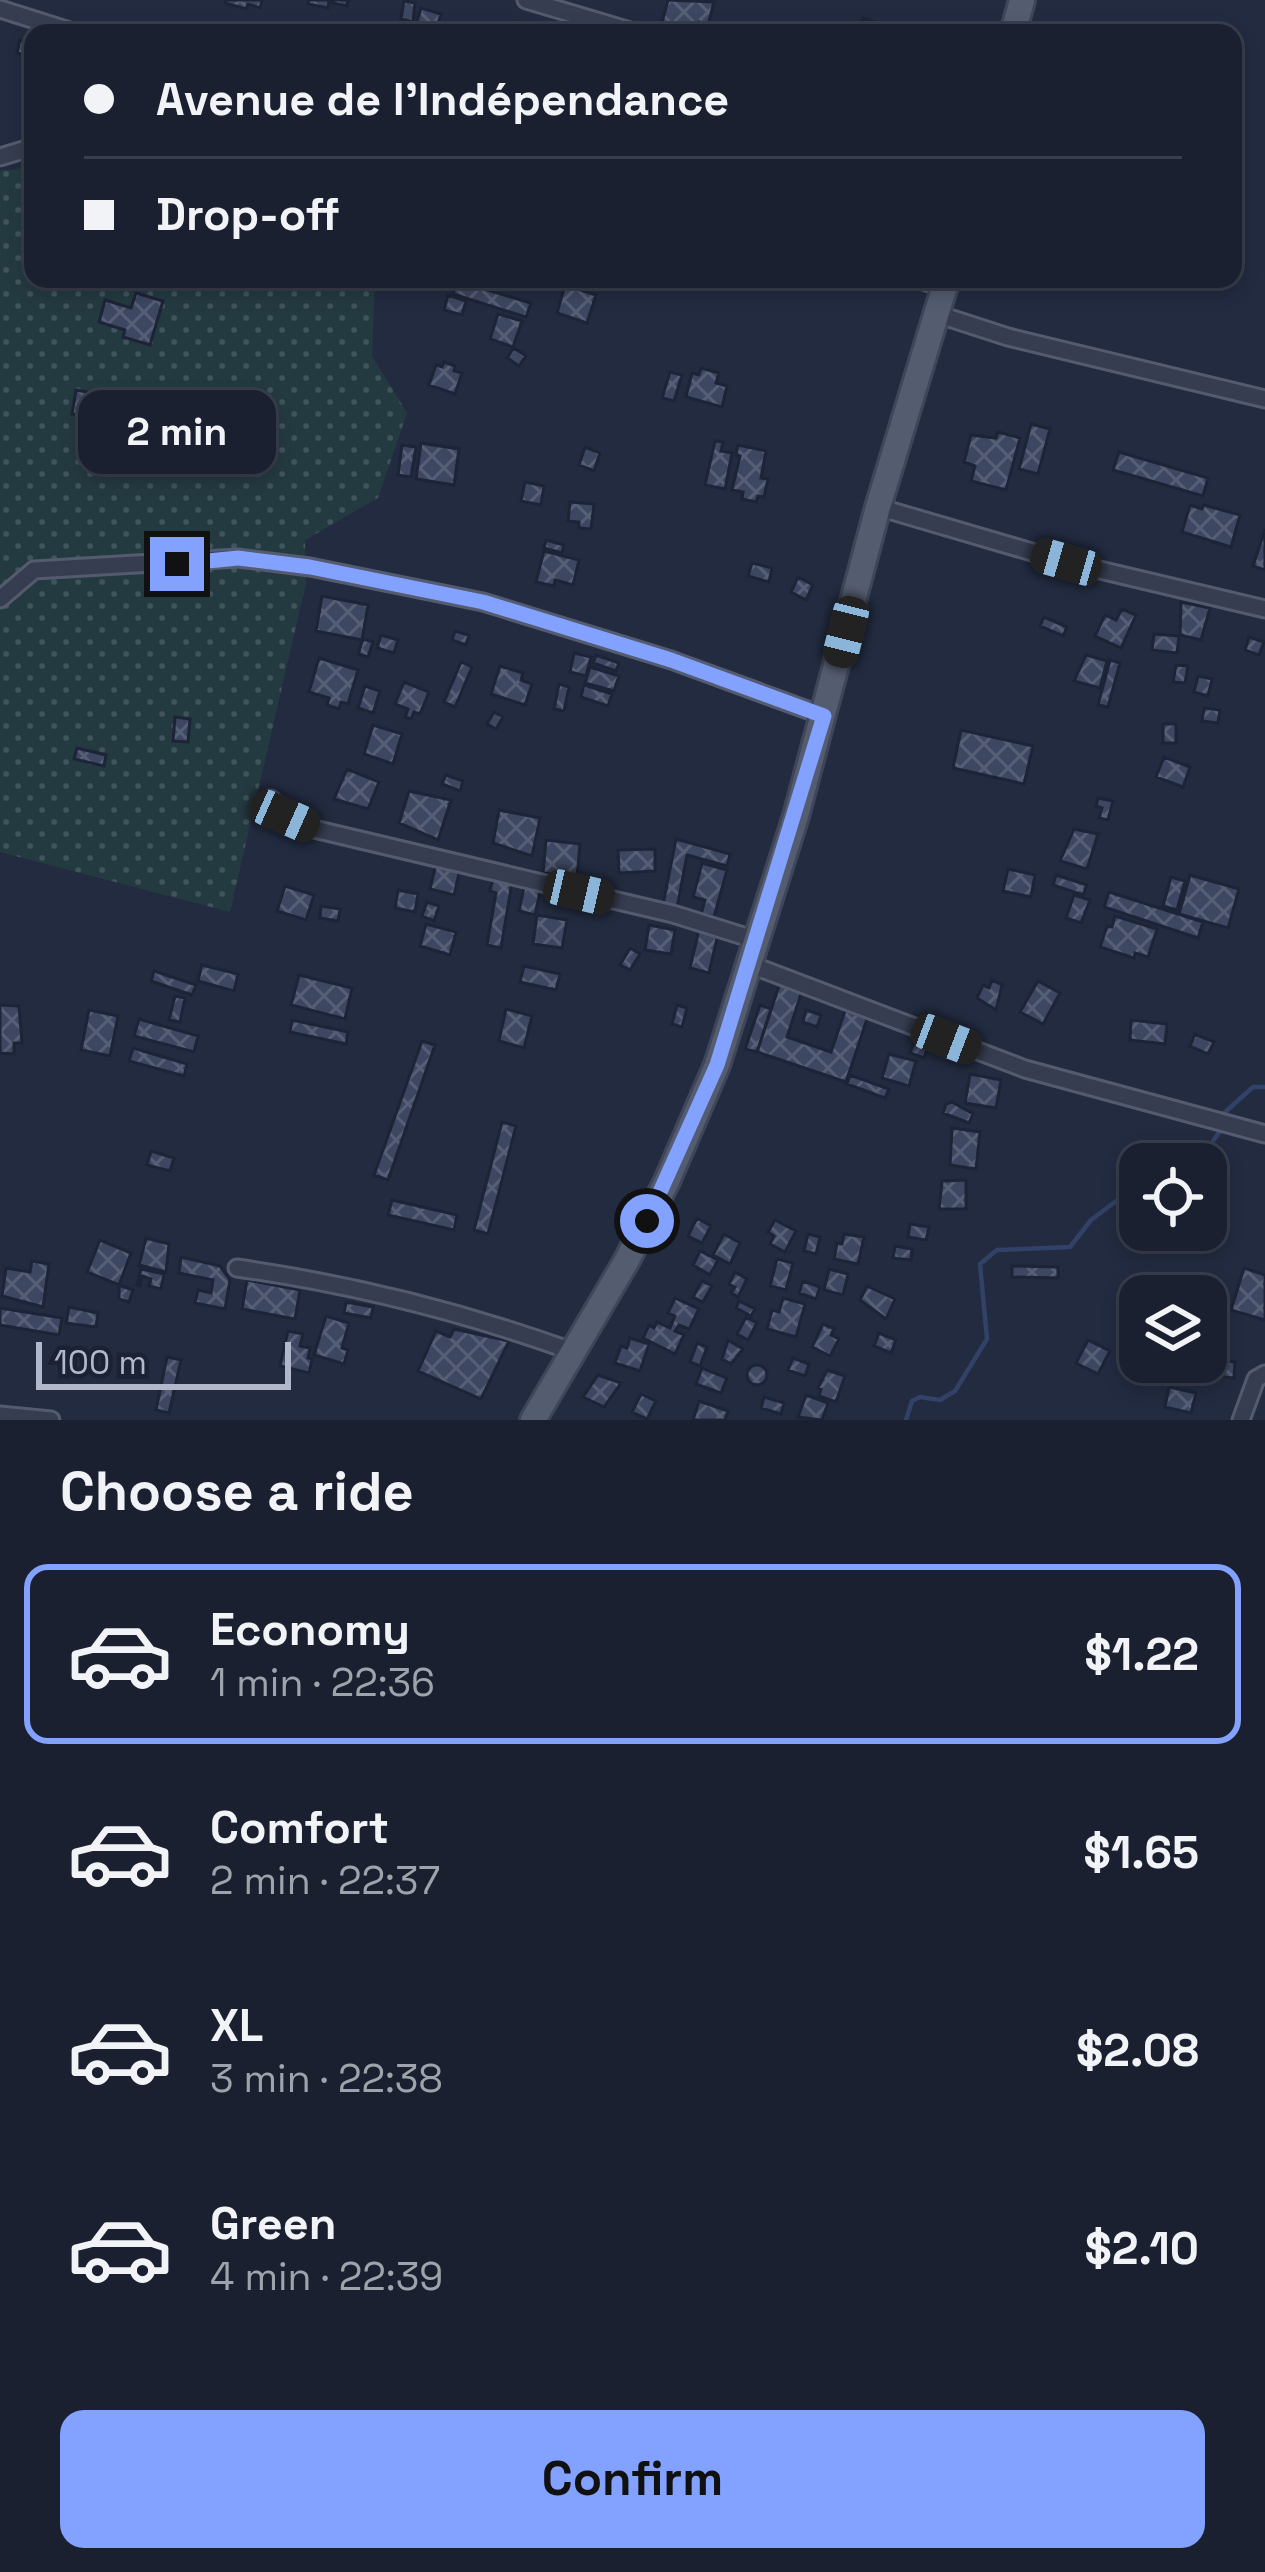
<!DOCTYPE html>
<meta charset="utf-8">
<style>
body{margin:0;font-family:"Space Grotesk",sans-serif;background:#272d3c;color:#f1f3f6;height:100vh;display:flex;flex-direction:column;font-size:45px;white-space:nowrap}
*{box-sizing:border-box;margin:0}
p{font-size:39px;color:#9fa3ab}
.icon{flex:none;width:66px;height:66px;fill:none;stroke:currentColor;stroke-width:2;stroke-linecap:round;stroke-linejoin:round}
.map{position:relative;height:1420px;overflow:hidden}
.panel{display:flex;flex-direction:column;background:#1a2030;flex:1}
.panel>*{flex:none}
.top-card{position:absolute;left:24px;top:24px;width:1218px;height:264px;border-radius:24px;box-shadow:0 6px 18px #0003,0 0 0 3px #383e4c;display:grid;align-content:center;height:264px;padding:0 60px;background:#1a2030}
.tools{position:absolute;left:1119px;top:1143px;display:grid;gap:24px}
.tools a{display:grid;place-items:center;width:108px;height:108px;border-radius:24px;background:#1a2030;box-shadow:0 6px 18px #0003,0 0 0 3px #383e4c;font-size:60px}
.scale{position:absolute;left:36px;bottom:30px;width:255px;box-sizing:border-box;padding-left:12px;border:6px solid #b2b8cb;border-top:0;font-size:33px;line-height:42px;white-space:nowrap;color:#b2b8cb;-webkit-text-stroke:9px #1b2235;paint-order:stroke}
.end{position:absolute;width:54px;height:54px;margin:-27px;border:15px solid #83a1ff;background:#111;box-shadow:0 0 0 6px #111}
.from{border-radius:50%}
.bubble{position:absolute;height:84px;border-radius:24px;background:#1a2030;box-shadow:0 6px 18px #0003,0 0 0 3px #383e4c;font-size:39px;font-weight:600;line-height:84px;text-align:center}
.car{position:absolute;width:36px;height:72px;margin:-36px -18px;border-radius:15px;box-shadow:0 0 9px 3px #0007;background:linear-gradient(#222 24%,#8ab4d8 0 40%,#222 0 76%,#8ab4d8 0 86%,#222 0)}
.top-card b{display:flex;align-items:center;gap:42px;height:114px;font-size:45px}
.top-card b+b{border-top:3px solid #383e4c}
.top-card i{width:30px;height:30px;background:#f1f3f6}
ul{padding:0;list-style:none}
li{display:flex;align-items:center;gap:36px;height:180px;margin:0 24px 18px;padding:0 36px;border:6px solid transparent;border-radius:24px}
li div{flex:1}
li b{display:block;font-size:45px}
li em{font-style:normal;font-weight:600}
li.active{border-color:#83a1ff}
li>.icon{width:108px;height:108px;stroke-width:1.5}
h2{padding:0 60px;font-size:54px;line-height:144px}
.primary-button{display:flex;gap:24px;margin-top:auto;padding:24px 60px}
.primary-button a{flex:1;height:138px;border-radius:24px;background:#83a1ff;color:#111;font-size:48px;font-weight:600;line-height:138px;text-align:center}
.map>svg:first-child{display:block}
.grass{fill:url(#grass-dots)}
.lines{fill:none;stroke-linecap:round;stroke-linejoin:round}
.stream{stroke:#324167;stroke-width:4.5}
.building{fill:url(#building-cross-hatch);stroke:#1d2437;stroke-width:3}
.street-casing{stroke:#545b6e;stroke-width:21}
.primary-casing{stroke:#3f4659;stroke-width:30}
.street{stroke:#363d50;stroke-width:15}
.primary{stroke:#545c70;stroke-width:24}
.route{stroke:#83a1ff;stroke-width:15}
</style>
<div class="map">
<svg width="1265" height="1420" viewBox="0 0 1265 1420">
<defs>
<pattern id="grass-dots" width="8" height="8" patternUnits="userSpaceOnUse" patternTransform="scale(3)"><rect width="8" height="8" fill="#243a41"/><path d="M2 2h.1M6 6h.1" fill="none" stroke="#41545b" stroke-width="1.8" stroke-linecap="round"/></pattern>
<pattern id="building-cross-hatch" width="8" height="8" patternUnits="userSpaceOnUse" patternTransform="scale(3)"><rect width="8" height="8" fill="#3d4761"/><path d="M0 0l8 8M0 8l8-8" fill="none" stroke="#575f76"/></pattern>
</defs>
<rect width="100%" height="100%" fill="#222b40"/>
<path class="grass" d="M 33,163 L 33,279 L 375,279 L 372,356 L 407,413 L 378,498 L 305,540 L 306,583 L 230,912 L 0,852 L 0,170 L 14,170 Z"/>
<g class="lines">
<path class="stream" d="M 1223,1114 L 1253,1087 L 1265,1087
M 1165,1164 L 1180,1153 L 1209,1147 L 1220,1131
M 906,1420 L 912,1401 L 920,1397 L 940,1400 L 955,1391 L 987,1339 L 980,1264 L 997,1250 L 1070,1247 L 1091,1220 L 1140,1183"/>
</g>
<path class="building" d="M 226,0 L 262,0 L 260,8 L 248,4 L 246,9 L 225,3 Z
M 309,0 L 348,0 L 347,6 L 329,2 L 328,8 L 308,4 Z
M 668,0 L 714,2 L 708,25 L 699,22 L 696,33 L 661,26 Z
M 404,1 L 415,3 L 413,22 L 401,19 Z
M 421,8 L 441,14 L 435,33 L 414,32 Z
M 863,18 L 893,29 L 892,33 L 858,32 Z
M 519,22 L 546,31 L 545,33 L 515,33 Z
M 31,35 L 30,56 L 17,53 L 20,40 L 30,42 Z
M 457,281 L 531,303 L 526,317 L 453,294 Z
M 565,285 L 596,295 L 587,323 L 557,313 Z
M 136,293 L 163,301 L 150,345 L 123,337 L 125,330 L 99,322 L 105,300 L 131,308 Z
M 448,295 L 466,301 L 462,315 L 444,310 Z
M 498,314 L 522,321 L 513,347 L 490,339 Z
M 514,348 L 526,356 L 519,366 L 507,358 Z
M 444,362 L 455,366 L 454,371 L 462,373 L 455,394 L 429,385 L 436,365 L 442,367 Z
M 701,368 L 719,373 L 716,383 L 727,386 L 722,407 L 686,397 L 692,373 L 699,375 Z
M 670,372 L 682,375 L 674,401 L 662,398 Z
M 76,390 L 122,398 L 118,422 L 72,414 Z
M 1031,424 L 1050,429 L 1038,474 L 1019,469 Z
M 998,432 L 1020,438 L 1006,490 L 971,481 L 975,466 L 964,462 L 971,435 L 996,438 Z
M 715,441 L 723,442 L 721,451 L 732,453 L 725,489 L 705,485 Z
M 421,443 L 459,449 L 454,485 L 416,479 Z
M 402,445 L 416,447 L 411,477 L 398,475 Z
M 738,445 L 766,451 L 761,478 L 768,479 L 764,497 L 758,496 L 756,502 L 742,499 L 743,492 L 732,490 L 740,456 L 736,455 Z
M 585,447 L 600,453 L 594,471 L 579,465 Z
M 1119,452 L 1208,478 L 1203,496 L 1113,470 Z
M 525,482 L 544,486 L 541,505 L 521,501 Z
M 570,502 L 594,504 L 591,529 L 579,528 L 579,522 L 568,521 Z
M 1190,505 L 1202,509 L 1204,505 L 1240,515 L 1231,547 L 1182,532 Z
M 1265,529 L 1265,570 L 1253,566 Z
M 546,540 L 564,545 L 562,553 L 544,548 Z
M 544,551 L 579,560 L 573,585 L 555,580 L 554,586 L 536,582 Z
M 752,563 L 772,568 L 769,582 L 748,576 Z
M 798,577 L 813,585 L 806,600 L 791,592 Z
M 322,596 L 368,605 L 362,640 L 316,631 Z
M 1181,602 L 1210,608 L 1201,640 L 1180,635 Z
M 1122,609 L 1136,615 L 1121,648 L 1095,636 L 1105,615 L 1116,620 Z
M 1044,617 L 1067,627 L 1063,636 L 1040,626 Z
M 455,631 L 469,635 L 466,645 L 452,640 Z
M 1154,634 L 1179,636 L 1177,653 L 1152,650 Z
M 381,635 L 398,640 L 394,653 L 377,648 Z
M 1249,637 L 1264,642 L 1259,655 L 1245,650 Z
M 363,639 L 373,642 L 368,657 L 358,654 Z
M 574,653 L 591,657 L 586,676 L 570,672 Z
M 596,655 L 619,663 L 616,671 L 593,663 Z
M 1086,655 L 1107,661 L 1100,688 L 1074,681 Z
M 319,658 L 358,670 L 348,704 L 341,702 L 339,709 L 327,705 L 329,698 L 309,692 Z
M 1110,660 L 1120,663 L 1108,707 L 1098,705 Z
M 461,662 L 472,667 L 455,707 L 444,702 Z
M 1176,665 L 1188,666 L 1185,683 L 1173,682 Z
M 500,666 L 523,673 L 521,680 L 532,684 L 525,705 L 491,694 Z
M 590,667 L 619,676 L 614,691 L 585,683 Z
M 1198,676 L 1212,679 L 1208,696 L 1194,692 Z
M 404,682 L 429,692 L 420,714 L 414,712 L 411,719 L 405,717 L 408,709 L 395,704 Z
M 559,684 L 569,687 L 564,711 L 554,709 Z
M 584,685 L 612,694 L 608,706 L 581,697 Z
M 365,686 L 380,691 L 373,713 L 358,708 Z
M 1204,708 L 1220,710 L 1218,723 L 1202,721 Z
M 494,712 L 503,717 L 496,729 L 487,724 Z
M 175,717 L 190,719 L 188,742 L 173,741 Z
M 1163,724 L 1176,724 L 1176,743 L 1163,743 Z
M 373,725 L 402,734 L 393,764 L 364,754 Z
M 961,730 L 1033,746 L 1024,784 L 953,768 Z
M 77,748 L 106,755 L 104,766 L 74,759 Z
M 1164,757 L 1190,767 L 1183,787 L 1156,777 Z
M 347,769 L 379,782 L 368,809 L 334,799 Z
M 446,775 L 463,781 L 460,791 L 442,784 Z
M 409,791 L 451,800 L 438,840 L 399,823 Z
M 1098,798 L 1113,801 L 1108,820 L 1099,818 L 1102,808 L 1096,806 Z
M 499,810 L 540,818 L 532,856 L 493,843 Z
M 1074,829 L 1098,834 L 1087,869 L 1060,861 Z
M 676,839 L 730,854 L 727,866 L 687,855 L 677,908 L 663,905 Z
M 546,840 L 580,844 L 577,877 L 543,873 Z
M 655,849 L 655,871 L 619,873 L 618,850 Z
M 437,860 L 461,865 L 454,895 L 430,889 Z
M 702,863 L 727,870 L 714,917 L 701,914 L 705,900 L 693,897 Z
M 1008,869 L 1035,875 L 1031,897 L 1003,891 Z
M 1056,875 L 1087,885 L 1083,895 L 1053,885 Z
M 1190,875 L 1239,889 L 1228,928 L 1179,914 Z
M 1171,877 L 1185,881 L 1177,910 L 1163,906 Z
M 493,878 L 512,882 L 501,948 L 487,945 L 496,893 L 490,891 Z
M 525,883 L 541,887 L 535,915 L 519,911 Z
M 285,886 L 314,895 L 306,920 L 277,911 Z
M 398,890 L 418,894 L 415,912 L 395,908 Z
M 1109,892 L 1203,922 L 1198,938 L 1104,907 Z
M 1074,895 L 1090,900 L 1081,923 L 1066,918 Z
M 427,902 L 439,906 L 434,921 L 422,916 Z
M 321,906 L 340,909 L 338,921 L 320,918 Z
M 537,915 L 567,920 L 562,948 L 533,944 Z
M 1115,916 L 1157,929 L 1148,957 L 1135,953 L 1134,958 L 1100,947 L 1107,926 L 1112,927 Z
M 426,924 L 456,932 L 450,955 L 420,946 Z
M 649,925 L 675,930 L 671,954 L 645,950 Z
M 699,930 L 718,934 L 709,973 L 690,968 Z
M 630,948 L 640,954 L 630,970 L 620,965 Z
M 202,965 L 238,974 L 234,991 L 198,981 Z
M 524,966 L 560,974 L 556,990 L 520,982 Z
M 154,971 L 196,985 L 192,995 L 151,981 Z
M 299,975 L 352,988 L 345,1019 L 291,1005 Z
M 992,980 L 1002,985 L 996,1010 L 977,998 L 983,985 L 989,988 Z
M 1038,981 L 1060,993 L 1043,1024 L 1020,1012 Z
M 780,983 L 802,991 L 787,1037 L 831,1052 L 847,1005 L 869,1013 L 846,1082 L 757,1052 Z
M 175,996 L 185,998 L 180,1022 L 169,1020 Z
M 0,1005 L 19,1006 L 22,1043 L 14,1043 L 14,1054 L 0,1053 Z
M 677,1005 L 687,1008 L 682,1027 L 672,1024 Z
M 760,1005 L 771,1009 L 757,1052 L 745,1049 Z
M 506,1009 L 532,1016 L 524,1048 L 499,1041 Z
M 89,1010 L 118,1016 L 110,1056 L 81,1050 Z
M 806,1010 L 821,1015 L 817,1027 L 803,1022 Z
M 139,1019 L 198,1036 L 194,1052 L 134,1036 Z
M 292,1020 L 348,1032 L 346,1044 L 290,1032 Z
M 1131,1020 L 1167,1024 L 1165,1044 L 1130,1040 Z
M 1195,1034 L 1214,1042 L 1208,1054 L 1190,1046 Z
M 422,1041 L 435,1045 L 388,1180 L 374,1175 Z
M 914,1042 L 928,1047 L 924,1058 L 910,1053 Z
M 133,1048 L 187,1064 L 184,1076 L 129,1061 Z
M 889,1054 L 916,1061 L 909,1086 L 882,1078 Z
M 970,1074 L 1001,1080 L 996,1108 L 965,1103 Z
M 850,1075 L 889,1089 L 885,1098 L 847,1084 Z
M 952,1102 L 973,1114 L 969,1123 L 943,1113 L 946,1104 Z
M 502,1122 L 516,1126 L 488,1234 L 474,1230 Z
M 952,1128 L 980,1132 L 976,1169 L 950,1165 Z
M 151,1151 L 174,1158 L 170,1171 L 147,1165 Z
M 1210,1174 L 1224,1178 L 1219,1198 L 1206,1194 Z
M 966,1180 L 966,1209 L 939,1209 L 942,1181 Z
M 392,1200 L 457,1215 L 454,1230 L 388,1215 Z
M 697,1218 L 711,1226 L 702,1243 L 688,1236 Z
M 775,1220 L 796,1231 L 785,1252 L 770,1244 L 774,1236 L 768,1232 Z
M 1206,1220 L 1212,1222 L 1206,1245 L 1158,1231 L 1206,1230 Z
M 910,1224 L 929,1227 L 926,1240 L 908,1237 Z
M 724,1234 L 740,1243 L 730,1264 L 713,1255 Z
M 808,1234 L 820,1237 L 816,1254 L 804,1251 Z
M 844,1234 L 864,1237 L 858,1264 L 834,1259 L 837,1243 L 842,1244 Z
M 146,1238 L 169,1244 L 166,1272 L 139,1265 Z
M 100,1240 L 131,1253 L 119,1285 L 87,1272 Z
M 895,1246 L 912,1249 L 911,1260 L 893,1258 Z
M 700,1251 L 718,1260 L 710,1275 L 693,1265 Z
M 181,1257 L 220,1266 L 230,1280 L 225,1309 L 195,1303 L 198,1290 L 211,1293 L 213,1280 L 179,1273 Z
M 777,1259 L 793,1263 L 786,1290 L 770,1286 Z
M 32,1261 L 49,1264 L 43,1307 L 2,1296 L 6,1268 L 30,1272 Z
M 1012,1266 L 1058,1267 L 1058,1278 L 1012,1277 Z
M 1244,1268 L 1265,1275 L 1265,1320 L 1231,1310 Z
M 141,1269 L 164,1274 L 161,1289 L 149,1286 L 151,1279 L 142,1276 L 140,1286 L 137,1285 Z
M 829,1269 L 848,1274 L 843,1295 L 824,1290 Z
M 735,1272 L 747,1279 L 738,1297 L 731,1293 L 735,1287 L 729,1284 Z
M 247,1280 L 300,1290 L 295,1319 L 242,1309 Z
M 702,1281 L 712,1286 L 703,1302 L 693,1297 Z
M 803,1281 L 820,1287 L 816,1299 L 799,1293 Z
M 119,1285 L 133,1290 L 129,1302 L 119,1299 Z
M 867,1286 L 895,1299 L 886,1319 L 860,1300 Z
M 675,1298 L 699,1309 L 689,1329 L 679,1325 L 675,1331 L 684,1335 L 675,1354 L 643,1338 L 649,1325 L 654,1328 L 657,1322 L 670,1328 L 675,1316 L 668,1313 Z
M 783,1298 L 805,1304 L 796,1337 L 767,1329 L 772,1310 L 779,1312 Z
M 739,1301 L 755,1309 L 751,1316 L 736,1308 Z
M 346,1302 L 373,1307 L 371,1318 L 344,1313 Z
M 69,1307 L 98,1313 L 96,1327 L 66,1323 Z
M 0,1308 L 62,1318 L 59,1335 L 0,1325 Z
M 326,1316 L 349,1323 L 342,1348 L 348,1350 L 344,1364 L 314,1355 Z
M 746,1317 L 757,1323 L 748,1340 L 737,1334 Z
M 823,1324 L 834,1329 L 831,1335 L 839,1339 L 830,1356 L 812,1347 Z
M 454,1329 L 509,1341 L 481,1399 L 418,1371 L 436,1331 L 450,1337 Z
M 288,1331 L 303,1334 L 300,1346 L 310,1348 L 308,1358 L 312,1359 L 309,1373 L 280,1366 Z
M 879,1333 L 896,1340 L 891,1353 L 874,1346 Z
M 630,1338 L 649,1344 L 640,1371 L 615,1363 L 621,1346 L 627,1348 Z
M 728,1340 L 743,1349 L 731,1364 L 722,1359 Z
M 1088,1340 L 1110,1351 L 1098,1374 L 1076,1363 Z
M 697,1343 L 707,1347 L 700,1366 L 690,1362 Z
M 167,1357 L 181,1360 L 169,1413 L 156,1410 Z
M 793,1358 L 809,1364 L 805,1376 L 788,1370 Z
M 1224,1361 L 1235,1362 L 1234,1378 L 1223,1377 Z
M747 1375a10 10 0 1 1 20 0a10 10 0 1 1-20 0Z
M 702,1368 L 727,1378 L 721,1393 L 696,1384 Z
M 827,1370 L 845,1376 L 836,1402 L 819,1396 L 821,1389 L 818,1388 Z
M 598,1375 L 621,1383 L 604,1407 L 583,1397 Z
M 1169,1387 L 1196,1393 L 1191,1413 L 1165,1407 Z
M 641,1394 L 656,1401 L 647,1419 L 632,1412 Z
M 806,1395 L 828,1403 L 822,1420 L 798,1417 Z
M 764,1397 L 784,1403 L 781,1414 L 761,1408 Z
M 699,1401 L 728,1411 L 725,1420 L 693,1420 Z"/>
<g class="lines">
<g class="street-casing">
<path id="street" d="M 526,0 L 637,33
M 0,9 L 76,33
M 0,157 L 33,147
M 917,279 L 945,288
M 937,314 L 1008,337 L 1265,399
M 878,507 L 1066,562 L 1265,609
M 0,599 L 34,570 L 238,558 L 310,567 L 483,602 L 671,660 L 824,716
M 271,799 L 285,816 L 314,829 L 673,914 L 756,940
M 749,964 L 1025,1069 L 1265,1134
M 237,1268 C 350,1284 466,1313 574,1352
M 0,1415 L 51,1420
M 1241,1420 L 1256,1379 L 1265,1374"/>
</g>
<g class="primary-casing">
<path id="primary" d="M 1013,33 L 1022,0
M 533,1420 L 627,1260 L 667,1181 L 717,1065 L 796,816 L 878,507 L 947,279"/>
</g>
<use href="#street" class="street"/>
<use href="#primary" class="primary"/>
</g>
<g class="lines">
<path class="route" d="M 177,564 L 238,558 L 310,567 L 483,602 L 671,660 L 824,716 L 717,1065 L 647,1221"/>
</g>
</svg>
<div class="tools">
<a><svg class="icon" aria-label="locate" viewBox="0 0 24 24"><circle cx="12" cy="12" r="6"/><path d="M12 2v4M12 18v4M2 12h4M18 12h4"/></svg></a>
<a><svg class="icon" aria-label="layers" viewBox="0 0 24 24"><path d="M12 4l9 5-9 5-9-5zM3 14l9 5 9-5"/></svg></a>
</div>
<div class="scale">100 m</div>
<i class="end from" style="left:647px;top:1221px"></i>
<i class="end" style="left:177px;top:564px"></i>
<div class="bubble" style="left:78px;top:390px;width:198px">2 min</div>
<i class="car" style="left:1066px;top:562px;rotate:286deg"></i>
<i class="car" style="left:846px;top:632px;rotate:194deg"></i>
<i class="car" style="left:285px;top:816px;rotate:114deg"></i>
<i class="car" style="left:579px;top:892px;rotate:103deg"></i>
<i class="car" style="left:946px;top:1039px;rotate:111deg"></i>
<div class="top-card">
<b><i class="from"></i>Avenue de l'Indépendance</b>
<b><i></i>Drop-off</b>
</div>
</div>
<section class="panel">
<h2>Choose a ride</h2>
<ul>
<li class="active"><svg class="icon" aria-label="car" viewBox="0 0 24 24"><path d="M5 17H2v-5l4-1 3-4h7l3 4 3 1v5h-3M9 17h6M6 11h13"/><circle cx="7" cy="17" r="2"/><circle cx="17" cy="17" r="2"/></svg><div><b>Economy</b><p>1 min · 22:36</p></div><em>$1.22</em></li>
<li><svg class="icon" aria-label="car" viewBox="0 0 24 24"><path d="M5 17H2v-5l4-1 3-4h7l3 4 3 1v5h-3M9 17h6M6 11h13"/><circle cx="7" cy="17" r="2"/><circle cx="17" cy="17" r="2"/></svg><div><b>Comfort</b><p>2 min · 22:37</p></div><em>$1.65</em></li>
<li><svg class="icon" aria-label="car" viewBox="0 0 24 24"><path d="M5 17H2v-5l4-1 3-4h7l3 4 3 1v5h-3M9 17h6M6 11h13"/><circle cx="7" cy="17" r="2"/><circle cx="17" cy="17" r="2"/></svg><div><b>XL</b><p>3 min · 22:38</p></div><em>$2.08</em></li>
<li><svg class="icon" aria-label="car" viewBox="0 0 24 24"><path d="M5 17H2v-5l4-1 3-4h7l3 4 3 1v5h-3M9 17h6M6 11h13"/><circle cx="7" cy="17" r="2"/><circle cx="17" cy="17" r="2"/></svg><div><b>Green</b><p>4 min · 22:39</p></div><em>$2.10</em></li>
</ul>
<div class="primary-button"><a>Confirm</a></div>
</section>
